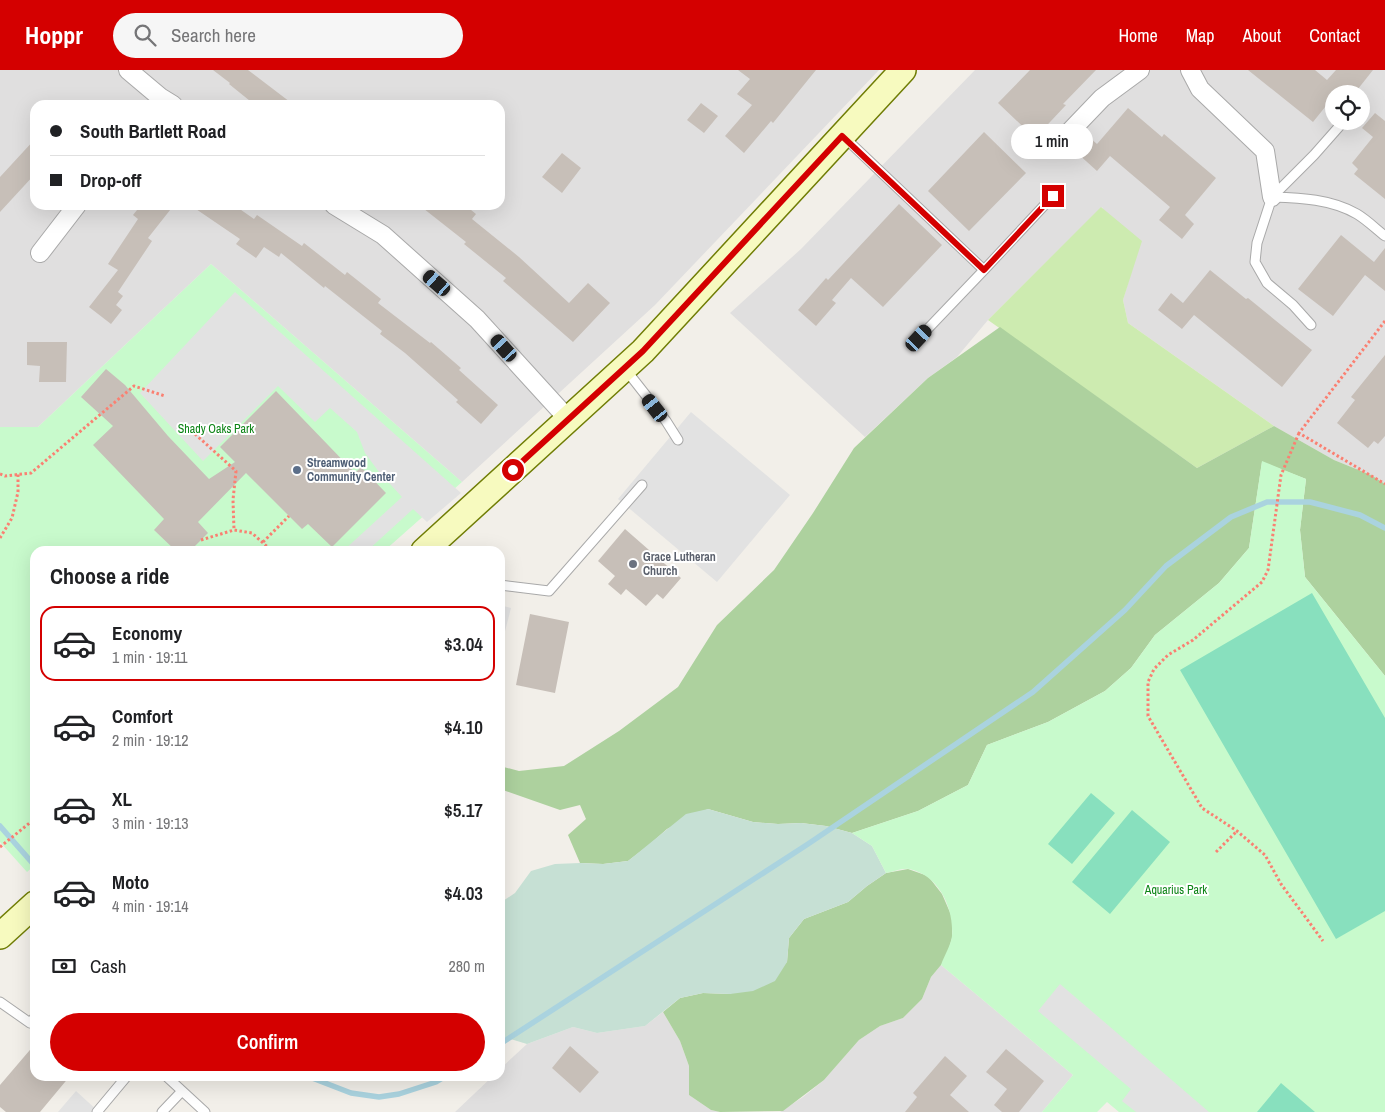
<!DOCTYPE html>
<meta charset="utf-8">
<style>
body{margin:0;font-family:"Archivo Narrow",sans-serif;background:#f6f6f6;color:#202124;height:100vh;display:flex;flex-direction:column;font-size:19px;white-space:nowrap}
*{box-sizing:border-box;margin:0}
p{font-size:16px;color:#757577}
.icon{flex:none;width:28px;height:28px;fill:none;stroke:currentColor;stroke-width:2;stroke-linecap:round;stroke-linejoin:round}
.map{position:relative;flex:1;overflow:hidden}
.panel{position:absolute;left:30px;top:476px;width:475px;height:535px;display:flex;flex-direction:column;background:#fff;border-radius:15px;box-shadow:0 5px 20px #0002}
.panel>*{flex:none}
.banner{position:absolute;left:30px;top:30px;width:475px;height:110px;border-radius:15px;box-shadow:0 5px 20px #0002;display:grid;align-content:center;height:110px;padding:0 20px;background:#fff}
.tools{position:absolute;left:1325px;top:15px;display:grid;gap:10px}
.tools a{display:grid;place-items:center;width:45px;height:45px;border-radius:50%;background:#fff;box-shadow:0 5px 20px #0002;font-size:25px}
.end{position:absolute;width:22px;height:22px;margin:-11px;border:6px solid #d40000;background:#fff;box-shadow:0 0 0 2px #fff}
.from{border-radius:50%}
.bubble{position:absolute;height:35px;border-radius:18px;background:#fff;box-shadow:0 5px 20px #0002;font-size:16px;font-weight:600;line-height:35px;text-align:center}
.car{position:absolute;width:15px;height:30px;margin:-15px -8px;border-radius:6px;box-shadow:0 0 4px 1px #0007;background:linear-gradient(#222 24%,#8ab4d8 0 40%,#222 0 76%,#8ab4d8 0 86%,#222 0)}
.banner b{display:flex;align-items:center;gap:18px;height:48px;font-size:19px}
.banner b+b{border-top:1px solid #e0e0e0}
.banner i{width:12px;height:12px;background:#202124}
ul{padding:0;list-style:none}
li{display:flex;align-items:center;gap:15px;height:75px;margin:0 10px 8px;padding:0 10px;border:2px solid transparent;border-radius:15px}
li div{flex:1}
li b{display:block;font-size:19px}
li em{font-style:normal;font-weight:600}
li.on{border-color:#d40000}
li>.icon{width:45px;height:45px;stroke-width:1.5}
h2{padding:0 20px;font-size:22px;line-height:60px}
.pay{display:flex;align-items:center;gap:12px;height:55px;padding:0 20px;font-size:19px}
.pay p{margin-inline-start:auto}
.action{display:flex;gap:10px;margin-top:auto;padding:10px 20px}
.action a{flex:1;height:58px;border-radius:30px;background:#d40000;color:#fff;font-size:20px;font-weight:600;line-height:58px;text-align:center}
header{display:flex;align-items:center;gap:30px;box-sizing:border-box;height:70px;padding:0 25px;background:#d40000;color:#fff}
header strong{font-size:24px}
nav{display:flex;gap:28px;margin-inline-start:auto;font-size:18px}
.search{width:350px;height:45px;background:#f6f6f6;display:flex;align-items:center;gap:12px;box-sizing:border-box;padding:0 18px;border-radius:28px;color:#757577;font-size:19px}
.map>svg:first-child{display:block}
.residential{fill:#e0dfdf;fill-rule:evenodd}
.grass{fill:#cdebb0}
.forest{fill:#add19e}
.wetland{fill:#c6e0d4}
.park{fill:#c8facc}
.pitch{fill:#88e0be}
.parking{fill:#e2e2e2}
.lines{fill:none;stroke-linecap:round;stroke-linejoin:round}
.stream{stroke:#aad3df;stroke-width:5.5}
.building{fill:#c7bfb8}
.lane-casing{stroke:#a9a9a9;stroke-width:11}
.street-casing{stroke:#a9a9a9;stroke-width:20}
.secondary-casing{stroke:#707d05;stroke-width:28}
.path{stroke:#fa8072;stroke-width:3;stroke-dasharray:2.5 2.5;stroke-linecap:butt}
.lane{stroke:#fff;stroke-width:9}
.street{stroke:#fff;stroke-width:18}
.secondary{stroke:#f7fabf;stroke-width:25}
.route{stroke:#d40000;stroke-width:6}
.service-dot{fill:#5c6f8a;stroke:#fff;stroke-width:2}
.worship-dot{fill:#6b7280;stroke:#fff;stroke-width:2}
.labels{text-anchor:middle;dominant-baseline:central;stroke-width:4;stroke-linejoin:round;paint-order:stroke}
.park-label{font-size:12px;fill:#0c8416;stroke:#fff}
.service-label{font-size:12px;font-weight:bold;fill:#4e5e75;stroke:#fff;text-anchor:start}
.worship-label{font-size:12px;font-weight:bold;fill:#5b616d;stroke:#fff;text-anchor:start}
</style>
<header>
<strong>Hoppr</strong>
<div class="search"><svg class="icon" aria-label="search" viewBox="0 0 24 24"><circle cx="10" cy="10" r="6"/><path d="M15 15l6 6"/></svg>Search here</div>
<nav><a>Home</a><a>Map</a><a>About</a><a>Contact</a></nav>
</header>
<div class="map">
<svg width="1385" height="1042" viewBox="0 0 1385 1042">
<rect width="100%" height="100%" fill="#f2efe9"/>
<path class="residential" d="M 0,0 L 879,0 L 655,235 L 462,412 L 211,194 L 38,357 L 0,357 ZM 35,35 L 500,35 L 500,135 L 35,135 Z
M 975,0 L 1385,0 L 1385,414 L 1371,405 L 1334,390 L 1274,356 L 1128,253 L 1123,230 L 1131,203 L 1102,137 L 988,250 L 957,287 L 928,308 L 865,367 L 730,243 L 801,179 ZM 1334,24 L 1361,24 L 1361,51 L 1334,51 Z
M 941,895 L 1073,1005 L 1042,1042 L 780,1042 L 803,1027 L 824,1010 L 859,970 L 880,956 L 903,948 L 922,929 L 931,907 Z
M 663,942 L 680,971 L 689,996 L 689,1025 L 711,1040 L 720,1042 L 455,1042 L 493,1006 L 500,1006 L 500,999 L 527,974 L 573,957 L 597,963 L 645,956 Z"/>
<path class="grass" d="M 1101,137 L 1142,171 L 1123,230 L 1128,253 L 1274,356 L 1197,398 L 988,250 Z"/>
<path class="forest" d="M 1000,257 L 1197,398 L 1274,356 L 1334,390 L 1371,405 L 1385,414 L 1385,606 L 1305,507 L 1300,460 L 1306,409 L 1262,392 L 1249,478 L 1219,513 L 1155,565 L 1131,598 L 1105,621 L 1048,652 L 987,675 L 968,715 L 918,741 L 852,763 L 826,756 L 801,753 L 778,754 L 753,752 L 708,739 L 667,759 L 649,775 L 628,791 L 603,794 L 580,793 L 568,765 L 586,749 L 580,735 L 560,740 L 500,719 L 500,696 L 519,701 L 564,696 L 619,661 L 678,617 L 717,555 L 774,500 L 813,443 L 854,378 L 928,308 Z
M 908,799 L 928,806 L 942,824 L 952,847 L 952,868 L 946,889 L 931,907 L 922,929 L 903,948 L 880,956 L 859,970 L 824,1010 L 783,1041 L 720,1042 L 711,1040 L 689,1025 L 689,996 L 680,971 L 663,942 L 680,928 L 703,923 L 730,924 L 787,892 L 789,868 L 804,849 L 848,832 L 867,816 L 886,803 Z"/>
<path class="wetland" d="M 708,739 L 753,752 L 778,754 L 801,753 L 826,756 L 852,763 L 872,776 L 886,803 L 867,816 L 848,832 L 804,849 L 789,868 L 787,892 L 775,911 L 753,921 L 730,924 L 703,923 L 680,928 L 645,956 L 597,963 L 573,957 L 527,974 L 500,966 L 500,833 L 515,823 L 531,801 L 555,794 L 580,793 L 603,794 L 628,791 L 686,744 Z"/>
<path class="park" d="M 211,194 L 462,412 L 384,481 L 35,481 L 35,795 L 27,802 L 0,772 L 0,357 L 38,357 Z
M 1262,391 L 1306,409 L 1300,460 L 1305,507 L 1385,606 L 1385,1042 L 1119,1042 L 1107,1032 L 1097,1042 L 1042,1042 L 1073,1005 L 941,895 C 944,886 951,875 952,866 C 954,838 939,805 909,799 C 902,798 893,802 886,803 L 872,776 L 852,763 L 918,741 L 968,715 L 987,675 L 1048,652 L 1105,621 L 1131,598 L 1155,565 L 1219,513 L 1249,478 Z"/>
<path class="pitch" d="M 1312,523 L 1385,648 L 1385,841 L 1336,869 L 1180,600 Z
M 1091,723 L 1115,743 L 1072,794 L 1048,774 Z
M 1132,740 L 1170,772 L 1110,844 L 1072,812 Z
M 1281,1013 L 1315,1042 L 1257,1042 Z"/>
<path class="parking" d="M 235,222 L 461,423 L 427,452 L 413,439 L 367,481 L 343,481 L 402,427 L 379,402 L 365,383 L 357,362 L 330,338 L 315,352 L 278,316 L 203,391 L 140,323 Z
M 691,342 L 790,425 L 717,512 L 618,429 Z
M 500,535 L 511,538 L 500,581 Z
M 1060,914 L 1102,950 L 1209,1042 L 1136,1042 L 1122,1031 L 1131,1019 L 1038,941 Z
M 76,1021 L 99,1042 L 58,1042 Z"/>
<g class="lines">
<path class="stream" d="M 0,756 L 35,796
M 500,974 L 808,774 L 1033,622 L 1125,540 L 1166,496 L 1231,447 L 1267,432 L 1310,432 L 1360,445 L 1385,458
M 307,1006 L 351,1023 L 379,1027 L 399,1024 L 436,1012 L 446,1006"/>
</g>
<path class="building" d="M 213,0 L 248,0 L 294,35 L 255,35 L 229,14 L 230,13 Z
M 738,0 L 816,0 L 773,53 L 771,51 L 744,83 L 725,66 L 752,35 L 737,24 L 750,9 Z
M 1030,0 L 1096,0 L 1063,34 L 1066,35 L 1035,68 L 998,33 Z
M 1248,0 L 1315,0 L 1327,10 L 1336,0 L 1373,0 L 1354,24 L 1334,24 L 1334,26 L 1313,52 Z
M 701,33 L 718,46 L 704,63 L 687,50 Z
M 1128,38 L 1162,67 L 1164,64 L 1216,108 L 1185,145 L 1194,154 L 1182,169 L 1159,150 L 1170,137 L 1110,86 L 1097,101 L 1076,82 L 1089,67 L 1097,74 Z
M 1375,43 L 1385,51 L 1385,129 L 1354,104 L 1358,99 L 1352,93 L 1373,67 L 1362,58 Z
M 984,62 L 1026,103 L 969,161 L 928,121 Z
M 35,69 L 35,104 L 0,142 L 0,107 Z
M 562,83 L 581,98 L 562,123 L 542,107 Z
M 899,134 L 942,175 L 883,237 L 851,208 L 832,230 L 836,233 L 816,256 L 798,240 L 826,208 L 828,210 Z
M 141,135 L 174,135 L 148,168 L 152,171 L 118,222 L 123,226 L 116,235 L 122,240 L 111,254 L 89,237 L 118,200 L 108,194 L 138,149 L 133,145 Z
M 190,135 L 234,135 L 254,149 L 257,145 L 302,176 L 304,173 L 345,205 L 347,202 L 381,229 L 378,233 L 430,273 L 431,272 L 461,298 L 459,300 L 498,335 L 481,354 L 456,332 L 458,330 L 405,283 L 380,264 L 382,261 L 325,216 L 324,218 L 281,183 L 279,187 L 264,177 L 256,188 L 236,174 L 240,169 Z
M 419,135 L 465,135 L 476,144 L 472,149 L 519,187 L 569,233 L 588,213 L 610,233 L 573,272 L 503,211 L 506,208 L 464,174 L 466,172 Z
M 1341,165 L 1374,192 L 1385,178 L 1385,221 L 1365,205 L 1333,246 L 1298,219 Z
M 1210,200 L 1246,229 L 1248,228 L 1312,280 L 1282,317 L 1194,245 L 1182,259 L 1158,240 L 1171,223 L 1183,233 Z
M 27,272 L 67,272 L 66,312 L 39,312 L 40,296 L 27,295 Z
M 1385,285 L 1385,366 L 1378,374 L 1374,371 L 1368,378 L 1337,353 L 1355,330 L 1351,327 Z
M 106,299 L 125,315 L 168,366 L 209,409 L 235,392 L 220,377 L 276,321 L 355,403 L 361,397 L 386,423 L 332,477 L 308,454 L 302,459 L 246,403 L 198,452 L 208,463 L 190,481 L 176,481 L 154,460 L 164,449 L 93,375 L 113,356 L 81,327 Z
M 625,459 L 681,508 L 663,529 L 657,524 L 646,536 L 626,519 L 621,525 L 608,514 L 615,506 L 598,491 Z
M 530,544 L 569,552 L 555,623 L 516,615 Z
M 35,974 L 35,1006 L 70,1006 L 40,1042 L 6,1042 L 0,1037 L 0,1015 Z
M 570,976 L 599,1002 L 580,1023 L 552,998 Z
M 1006,979 L 1044,1011 L 1019,1042 L 1002,1042 L 994,1035 L 1007,1019 L 986,1002 Z
M 945,986 L 967,1006 L 950,1025 L 969,1042 L 905,1042 L 917,1027 L 913,1023 Z"/>
<g class="lines">
<g class="lane-casing">
<path id="lane" d="M 843,66 L 984,200 L 919,268
M 1272,127 C 1301,128 1331,129 1357,144 C 1367,150 1376,159 1385,166
M 984,200 L 1053,126
M 1311,255 L 1293,235 L 1267,213 L 1255,192 L 1257,173 L 1272,127 L 1314,85 L 1344,51
M 626,300 L 666,351 L 678,370
M 500,515 L 549,521 L 642,415
M 0,932 L 30,953 L 35,947
M 166,1006 L 205,1042
M 97,1042 L 127,1006
M 162,1042 L 182,1021"/>
</g>
<g class="street-casing">
<path id="street" d="M 128,0 L 160,27 L 173,35
M 1190,0 L 1200,19 L 1265,81 L 1272,127
M 1057,75 L 1102,28 L 1140,0
M 334,135 L 383,165 L 477,249 L 569,350
M 40,183 L 77,135"/>
</g>
<g class="secondary-casing">
<path id="secondary" d="M 424,481 L 643,281 L 903,0
M 0,866 L 35,834"/>
</g>
<path class="path" d="M 1385,251 L 1299,363 L 1385,414
M 1299,363 L 1281,405 L 1268,500 L 1262,512 L 1193,570 L 1168,585 L 1154,599 L 1148,612 L 1148,646 L 1202,738 L 1237,761 L 1265,785 L 1281,814 L 1323,871
M 195,364 L 236,401 L 233,430 L 234,460
M 0,404 L 5,406 L 31,403 L 134,316 L 165,326
M 0,468 L 12,448 L 18,422 L 18,404
M 201,470 L 234,460 L 252,463 L 272,481
M 263,472 L 289,446
M 0,777 L 32,751 L 35,746
M 1216,782 L 1237,761"/>
<use href="#lane" class="lane"/>
<use href="#street" class="street"/>
<use href="#secondary" class="secondary"/>
</g>
<g class="lines">
<path class="route" d="M 513,400 L 643,281 L 842,66 L 984,200 L 1053,126"/>
</g>
<circle class="service-dot" cx="297" cy="400" r="5"/>
<circle class="worship-dot" cx="633" cy="494" r="5"/>
<g class="labels">
<g class="park-label">
<text x="216" y="359">Shady Oaks Park</text>
<text x="1176" y="820">Aquarius Park</text>
</g>
<g class="service-label">
<text x="307" y="393">Streamwood<tspan x="307" dy="14">Community Center</tspan></text>
</g>
<g class="worship-label">
<text x="643" y="487">Grace Lutheran<tspan x="643" dy="14">Church</tspan></text>
</g>
</g>
</svg>
<div class="tools">
<a><svg class="icon" aria-label="locate" viewBox="0 0 24 24"><circle cx="12" cy="12" r="6"/><path d="M12 2v4M12 18v4M2 12h4M18 12h4"/></svg></a>
</div>
<i class="end from" style="left:513px;top:400px"></i>
<i class="end" style="left:1053px;top:126px"></i>
<div class="bubble" style="left:1011px;top:54px;width:82px">1 min</div>
<i class="car" style="left:437px;top:213px;rotate:311deg"></i>
<i class="car" style="left:919px;top:268px;rotate:43deg"></i>
<i class="car" style="left:504px;top:278px;rotate:318deg"></i>
<i class="car" style="left:655px;top:338px;rotate:322deg"></i>
<div class="banner">
<b><i class="from"></i>South Bartlett Road</b>
<b><i></i>Drop-off</b>
</div>
<section class="panel">
<h2>Choose a ride</h2>
<ul>
<li class="on"><svg class="icon" aria-label="car" viewBox="0 0 24 24"><path d="M5 17H2v-5l4-1 3-4h7l3 4 3 1v5h-3M9 17h6M6 11h13"/><circle cx="7" cy="17" r="2"/><circle cx="17" cy="17" r="2"/></svg><div><b>Economy</b><p>1 min · 19:11</p></div><em>$3.04</em></li>
<li><svg class="icon" aria-label="car" viewBox="0 0 24 24"><path d="M5 17H2v-5l4-1 3-4h7l3 4 3 1v5h-3M9 17h6M6 11h13"/><circle cx="7" cy="17" r="2"/><circle cx="17" cy="17" r="2"/></svg><div><b>Comfort</b><p>2 min · 19:12</p></div><em>$4.10</em></li>
<li><svg class="icon" aria-label="car" viewBox="0 0 24 24"><path d="M5 17H2v-5l4-1 3-4h7l3 4 3 1v5h-3M9 17h6M6 11h13"/><circle cx="7" cy="17" r="2"/><circle cx="17" cy="17" r="2"/></svg><div><b>XL</b><p>3 min · 19:13</p></div><em>$5.17</em></li>
<li><svg class="icon" aria-label="car" viewBox="0 0 24 24"><path d="M5 17H2v-5l4-1 3-4h7l3 4 3 1v5h-3M9 17h6M6 11h13"/><circle cx="7" cy="17" r="2"/><circle cx="17" cy="17" r="2"/></svg><div><b>Moto</b><p>4 min · 19:14</p></div><em>$4.03</em></li>
</ul>
<div class="pay"><svg class="icon" aria-label="cash" viewBox="0 0 24 24"><path d="M3 7h18v10H3z"/><circle cx="12" cy="12" r="2"/></svg>Cash<p>280 m</p></div>
<div class="action"><a>Confirm</a></div>
</section>
</div>
